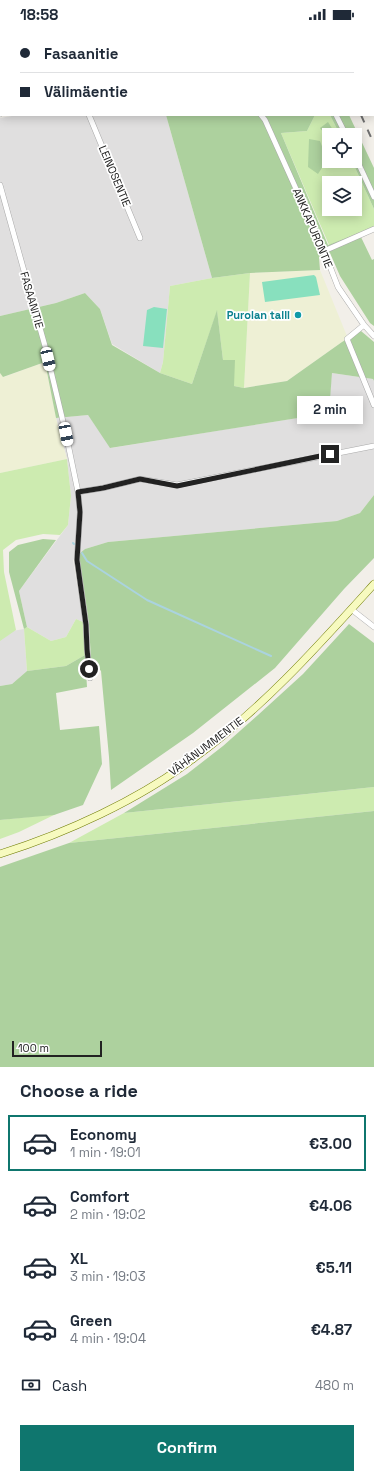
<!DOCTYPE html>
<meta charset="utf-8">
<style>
body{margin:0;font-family:"Space Grotesk",sans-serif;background:#f6f6f7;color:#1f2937;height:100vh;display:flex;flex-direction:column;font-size:15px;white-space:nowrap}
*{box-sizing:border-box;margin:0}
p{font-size:13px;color:#747a83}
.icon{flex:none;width:22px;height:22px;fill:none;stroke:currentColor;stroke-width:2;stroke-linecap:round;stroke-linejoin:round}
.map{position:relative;height:1039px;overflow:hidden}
.panel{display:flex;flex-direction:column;background:#fff;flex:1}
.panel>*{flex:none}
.top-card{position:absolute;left:0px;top:0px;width:374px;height:88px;box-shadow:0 2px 10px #0003;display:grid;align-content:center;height:88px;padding:0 20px;background:#fff}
.tools{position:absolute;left:322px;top:100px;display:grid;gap:8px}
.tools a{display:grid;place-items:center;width:40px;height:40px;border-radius:0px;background:#fff;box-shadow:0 2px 10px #0003;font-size:20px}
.scale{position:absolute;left:12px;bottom:10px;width:90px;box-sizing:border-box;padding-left:4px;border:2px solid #222;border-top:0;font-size:11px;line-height:14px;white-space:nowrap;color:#222;-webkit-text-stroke:3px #fff;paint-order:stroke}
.end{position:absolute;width:18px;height:18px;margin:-9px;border:5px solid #222;background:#fff;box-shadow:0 0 0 2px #fff}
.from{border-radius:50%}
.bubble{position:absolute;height:28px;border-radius:0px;background:#fff;box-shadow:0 2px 10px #0003;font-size:13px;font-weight:700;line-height:28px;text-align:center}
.car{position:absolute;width:12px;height:24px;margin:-12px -6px;border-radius:5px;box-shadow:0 0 3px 1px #0007;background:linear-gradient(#fff 24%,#345 0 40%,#fff 0 76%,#345 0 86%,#fff 0)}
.top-card b{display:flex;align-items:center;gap:14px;height:38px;font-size:15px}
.top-card b+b{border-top:1px solid #e0e1e3}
.top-card i{width:10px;height:10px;background:#1f2937}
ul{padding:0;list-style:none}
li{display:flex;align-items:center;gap:12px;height:56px;margin:0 8px 6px;padding:0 12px;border:2px solid transparent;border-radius:0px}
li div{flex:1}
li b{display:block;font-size:15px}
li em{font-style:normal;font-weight:700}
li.current{border-color:#0f766e}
li>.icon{width:36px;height:36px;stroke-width:1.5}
h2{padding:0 20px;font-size:18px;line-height:48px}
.pay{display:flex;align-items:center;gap:10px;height:44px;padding:0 20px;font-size:15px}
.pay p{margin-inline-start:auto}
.primary-button{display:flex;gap:8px;margin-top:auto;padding:8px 20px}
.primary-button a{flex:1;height:46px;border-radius:0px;background:#0f766e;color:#fff;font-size:16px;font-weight:700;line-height:46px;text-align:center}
.status{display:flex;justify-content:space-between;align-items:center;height:28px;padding:0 20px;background:#fff;direction:ltr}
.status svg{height:11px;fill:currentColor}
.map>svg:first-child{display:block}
.residential{fill:#e0dfdf}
.farmland{fill:#eef0d5}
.grass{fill:#cdebb0;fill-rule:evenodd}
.forest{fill:#add19e}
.pitch{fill:#88e0be}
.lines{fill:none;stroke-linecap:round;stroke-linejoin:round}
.stream{stroke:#aad3df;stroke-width:2}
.minor-casing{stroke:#a9a9a9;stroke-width:6}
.secondary-casing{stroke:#707d05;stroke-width:8}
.minor{stroke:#fff;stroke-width:5}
.secondary{stroke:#f7fabf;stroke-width:7}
.rail{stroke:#707070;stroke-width:2;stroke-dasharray:8 8;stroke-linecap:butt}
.route{stroke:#222;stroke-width:5}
.culture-dot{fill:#0f9aa8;stroke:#fff;stroke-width:1.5}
.labels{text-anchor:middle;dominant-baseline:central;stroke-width:3.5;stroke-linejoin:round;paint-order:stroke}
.street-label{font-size:11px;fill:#222;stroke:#fff}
.culture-label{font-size:11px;font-weight:bold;fill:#0d838f;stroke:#fff;text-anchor:end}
</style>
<div class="status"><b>18:58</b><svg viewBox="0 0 49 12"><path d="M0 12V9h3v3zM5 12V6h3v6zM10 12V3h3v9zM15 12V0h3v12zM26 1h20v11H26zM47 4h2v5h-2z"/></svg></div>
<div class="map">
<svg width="374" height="1039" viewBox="0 0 374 1039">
<rect width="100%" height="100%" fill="#f2efe9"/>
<path class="residential" d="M 0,0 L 85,0 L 86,1 L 1,1 L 0,80 Z
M 116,0 L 221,0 L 222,1 L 117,1 Z
M 18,87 L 166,87 L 212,250 L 170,258 L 163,334 L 160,345 L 112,316 L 100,281 L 85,265 L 56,275 L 0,288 L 0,90 Z
M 332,345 L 373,351 L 374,353 L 374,467 L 360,485 L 337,493 L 108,514 L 85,521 L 73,532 L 83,594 L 76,591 L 66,609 L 51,613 L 27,599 L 19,563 L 68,497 L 71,468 L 67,431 L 56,390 L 88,387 L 111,420 L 328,385 Z
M 24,601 L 27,643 L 12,656 L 0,658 L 0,612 L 12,603 Z"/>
<path class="farmland" d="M 320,242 L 349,313 L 342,314 L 287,353 L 244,360 L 250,245 Z
M 45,334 L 56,390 L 67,431 L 0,445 L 0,345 L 4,349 Z"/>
<path class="grass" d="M 225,0 L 308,0 L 308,1 L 225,1 Z
M 341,0 L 374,0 L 374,74 L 373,1 Z
M 315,87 L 330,87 L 340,107 L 333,107 L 333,102 L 326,108 L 329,108 L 329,133 L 352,133 L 374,181 L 374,199 L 329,217 L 281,105 L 307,103 ZM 331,154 L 355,155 L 355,181 L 345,181 L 347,186 L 343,188 L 337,181 L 329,182 L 323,171 L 329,155 Z
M 250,245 L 244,360 L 234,358 L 223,332 L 217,283 L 192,356 L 160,345 L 163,334 L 170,258 L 212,250 Z
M 67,431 L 71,468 L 68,497 L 60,507 L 43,506 L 16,512 L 3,522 L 4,544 L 16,602 L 0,613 L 0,445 Z
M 76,591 L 83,594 L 85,627 L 66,638 L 27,643 L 24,601 L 27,599 L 51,613 L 66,609 Z
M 374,759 L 374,783 L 69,815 L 124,785 Z
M 56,786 L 19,804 L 0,811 L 0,792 Z"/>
<path class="forest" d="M 166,87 L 315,87 L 307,103 L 281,105 L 328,217 L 374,199 L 360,207 L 372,232 L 374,231 L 374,298 L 370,295 L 340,248 L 330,225 L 319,229 L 320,242 L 250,245 L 212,250 Z
M 330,87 L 349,87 L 374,140 L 374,181 L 352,133 L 355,133 L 355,107 L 340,107 Z
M 328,94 L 333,102 L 333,107 L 326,108 L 320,100 Z
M 309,111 L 320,113 L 327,132 L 318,146 L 308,139 Z
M 329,158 L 329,181 L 336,181 L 329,182 L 323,171 Z
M 85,265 L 100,281 L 112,317 L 160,345 L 192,356 L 217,282 L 223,332 L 235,332 L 234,358 L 244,360 L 287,353 L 342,314 L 361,303 L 374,314 L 374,353 L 373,351 L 332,345 L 329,385 L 110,420 L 88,387 L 56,390 L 45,334 L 3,349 L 0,345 L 0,288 L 56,275 Z
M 374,467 L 374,530 L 344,561 L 275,640 L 193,705 L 111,762 L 109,729 L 101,643 L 91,632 L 89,596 L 79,526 L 85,521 L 108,514 L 337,493 L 360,485 Z
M 43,511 L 56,512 L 19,563 L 27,599 L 24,601 L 9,544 L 9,524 L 18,517 Z
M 349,596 L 374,615 L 374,759 L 124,785 L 187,746 L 223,718 L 258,687 L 303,646 Z
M 85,627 L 87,659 L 56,665 L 60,702 L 99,698 L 102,736 L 83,777 L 54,787 L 0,792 L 0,658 L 12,656 L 27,643 L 66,638 Z
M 374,783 L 374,1039 L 0,1039 L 0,839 L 69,815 Z"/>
<path class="pitch" d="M 314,247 L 316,249 L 320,267 L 265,274 L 262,254 Z
M 154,279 L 167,281 L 163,320 L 143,318 L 147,282 Z"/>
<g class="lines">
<path class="stream" d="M 73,515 L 74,516
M 82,525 L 87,533 L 147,572 L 271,628"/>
<g class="minor-casing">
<path id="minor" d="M 12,0 L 14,1
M 176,0 L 176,1
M 0,86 L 1,85
M 89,87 L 140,210
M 261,87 L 265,92 L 324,223 L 338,259 L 364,297 L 374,308
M 336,87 L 346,107
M 355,128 L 374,169
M 0,157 L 45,318 L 66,406 L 78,464 L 80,484 L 77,532 L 86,597 L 87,621 L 90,650
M 324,223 L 374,201
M 364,297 L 347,311 L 374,377
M 78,464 L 103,460 L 140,451 L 177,457 L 374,418
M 351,581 L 374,599"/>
</g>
<g class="secondary-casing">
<path id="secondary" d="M 0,826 C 66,805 139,772 194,730 C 262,681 318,618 374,556"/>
</g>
<use href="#minor" class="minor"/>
<use href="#secondary" class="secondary"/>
<path class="rail" d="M 321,0 L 322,1
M 361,87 L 374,116"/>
</g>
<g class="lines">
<path class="route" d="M 89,641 L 87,621 L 86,597 L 77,532 L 80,484 L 78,464 L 103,460 L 140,451 L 177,458 L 330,426"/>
</g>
<circle class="culture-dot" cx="298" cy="287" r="4"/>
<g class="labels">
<g class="street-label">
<text transform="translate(115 148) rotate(67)">LEINOSENTIE</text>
<text transform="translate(313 200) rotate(67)">ANKKAPURONTIE</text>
<text transform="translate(32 272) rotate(74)">FASAANITIE</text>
<text transform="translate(206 718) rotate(-37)">VÄHÄNUMMENTIE</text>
</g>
<g class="culture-label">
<text x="290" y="287">Purolan talli</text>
</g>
</g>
</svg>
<div class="tools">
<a><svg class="icon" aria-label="locate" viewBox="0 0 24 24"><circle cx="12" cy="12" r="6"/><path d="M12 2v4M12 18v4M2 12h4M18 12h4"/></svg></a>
<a><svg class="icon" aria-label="layers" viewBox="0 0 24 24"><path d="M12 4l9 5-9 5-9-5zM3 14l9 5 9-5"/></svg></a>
</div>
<div class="scale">100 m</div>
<i class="end from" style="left:89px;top:641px"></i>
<i class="end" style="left:330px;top:426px"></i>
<div class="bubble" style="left:297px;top:368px;width:66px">2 min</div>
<i class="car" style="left:48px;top:331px;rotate:167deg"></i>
<i class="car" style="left:66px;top:406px;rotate:169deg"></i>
<div class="top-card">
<b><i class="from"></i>Fasaanitie</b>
<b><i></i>Välimäentie</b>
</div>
</div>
<section class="panel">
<h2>Choose a ride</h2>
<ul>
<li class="current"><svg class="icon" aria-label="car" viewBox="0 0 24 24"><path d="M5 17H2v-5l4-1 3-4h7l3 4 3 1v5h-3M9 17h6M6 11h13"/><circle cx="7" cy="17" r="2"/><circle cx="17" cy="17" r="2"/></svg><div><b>Economy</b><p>1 min · 19:01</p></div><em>€3.00</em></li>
<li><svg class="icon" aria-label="car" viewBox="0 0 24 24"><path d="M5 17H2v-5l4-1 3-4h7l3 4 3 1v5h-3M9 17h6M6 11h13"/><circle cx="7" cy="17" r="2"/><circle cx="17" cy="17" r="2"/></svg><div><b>Comfort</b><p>2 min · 19:02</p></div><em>€4.06</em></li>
<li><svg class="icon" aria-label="car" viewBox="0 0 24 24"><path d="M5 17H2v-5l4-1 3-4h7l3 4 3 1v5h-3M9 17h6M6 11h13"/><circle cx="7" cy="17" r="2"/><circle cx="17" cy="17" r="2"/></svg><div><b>XL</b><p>3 min · 19:03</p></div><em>€5.11</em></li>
<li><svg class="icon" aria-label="car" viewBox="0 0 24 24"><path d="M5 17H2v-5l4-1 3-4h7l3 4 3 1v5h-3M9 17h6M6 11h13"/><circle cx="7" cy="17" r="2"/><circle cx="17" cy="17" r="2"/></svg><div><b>Green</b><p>4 min · 19:04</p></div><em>€4.87</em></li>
</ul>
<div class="pay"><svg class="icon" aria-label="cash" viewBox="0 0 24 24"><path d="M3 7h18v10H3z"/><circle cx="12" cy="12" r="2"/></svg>Cash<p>480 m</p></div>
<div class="primary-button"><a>Confirm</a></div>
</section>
